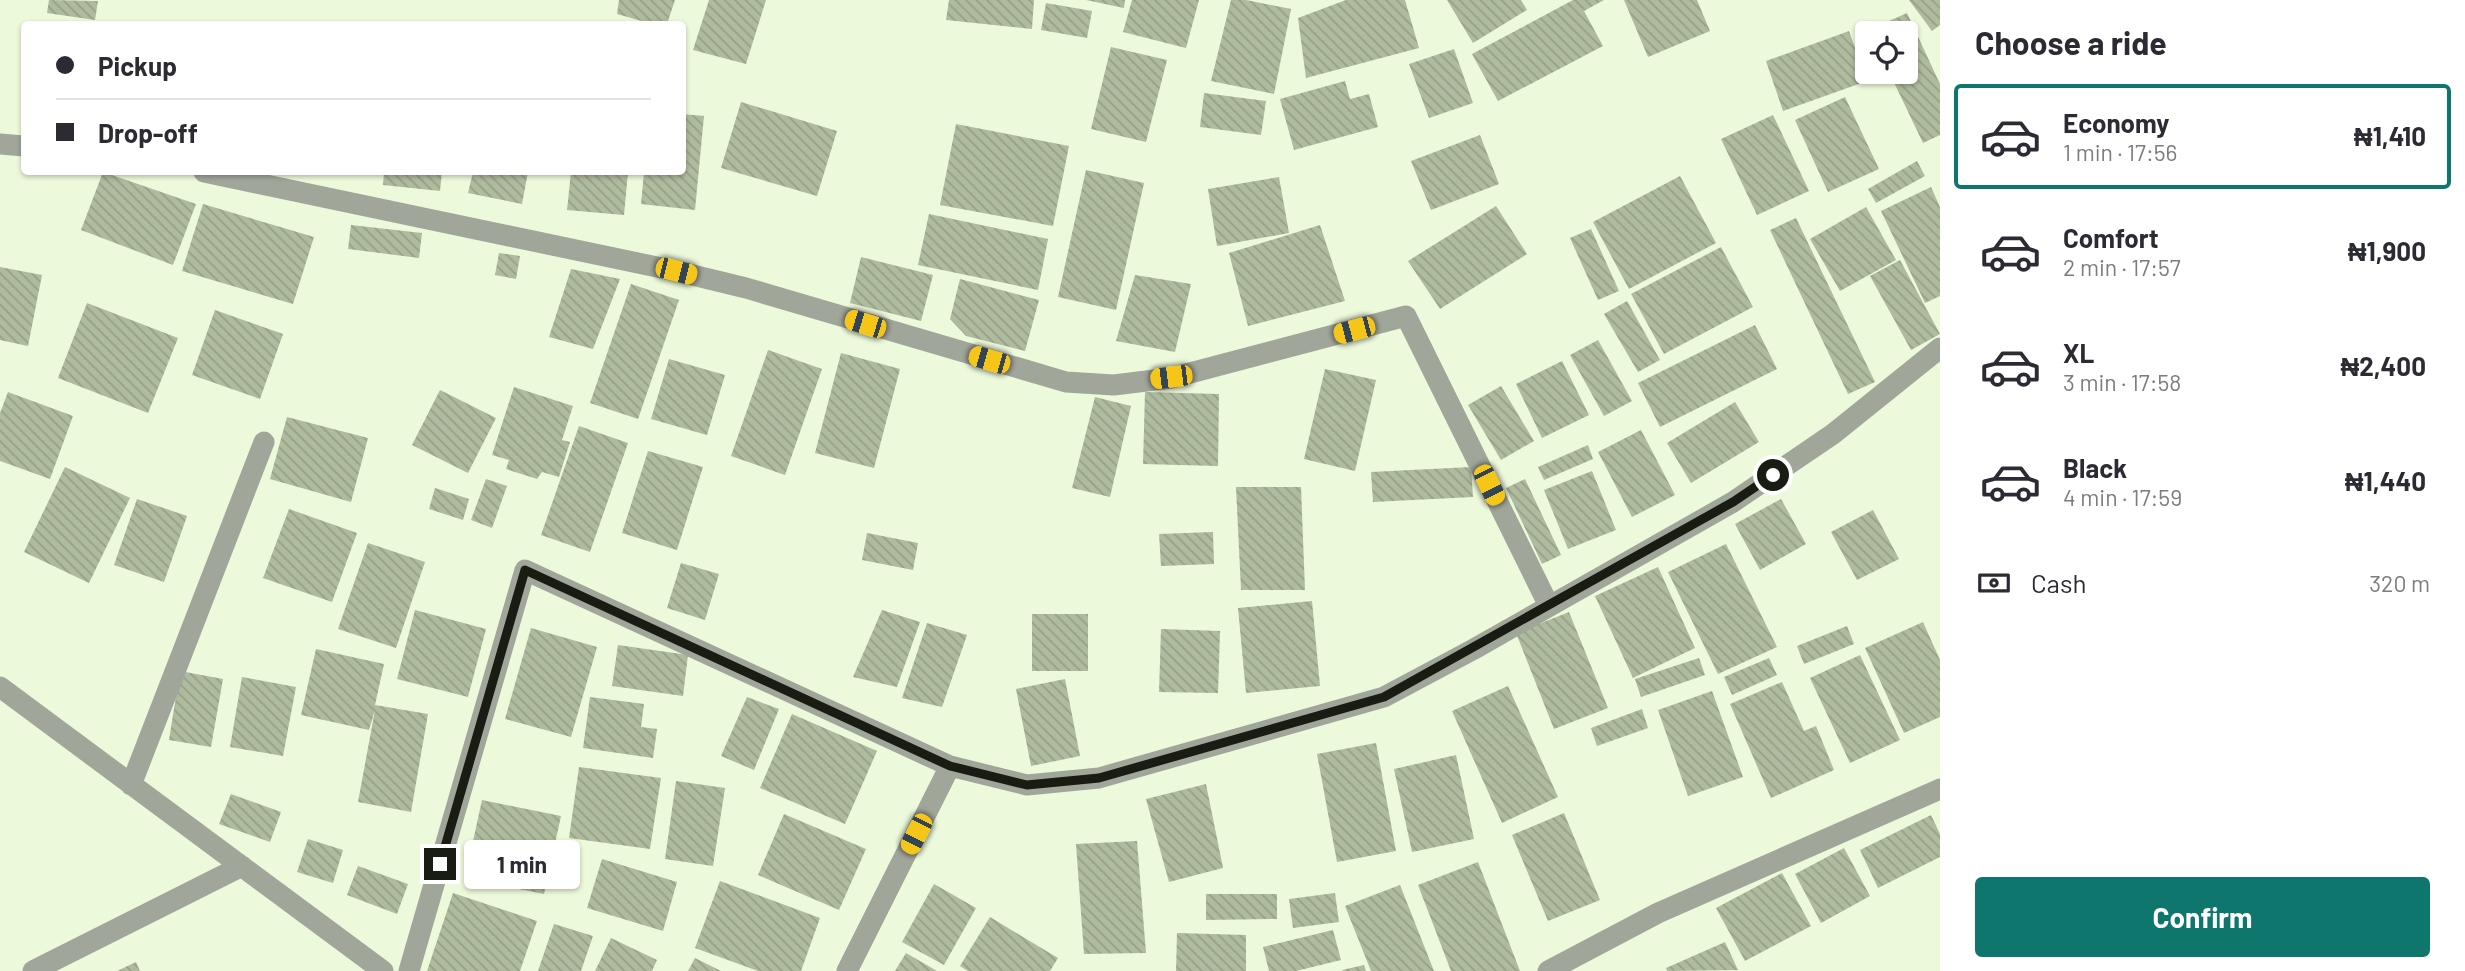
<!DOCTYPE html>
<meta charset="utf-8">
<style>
body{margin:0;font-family:Barlow,sans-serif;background:#f2f2f3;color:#2b2b33;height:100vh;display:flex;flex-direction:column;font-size:26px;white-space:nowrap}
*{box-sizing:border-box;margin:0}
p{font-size:23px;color:#7c7c81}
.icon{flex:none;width:38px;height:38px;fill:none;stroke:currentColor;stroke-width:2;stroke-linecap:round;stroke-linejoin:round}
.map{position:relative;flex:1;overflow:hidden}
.details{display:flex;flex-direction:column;background:#fff;width:525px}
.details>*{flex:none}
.top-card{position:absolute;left:21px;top:21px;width:665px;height:154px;border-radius:7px;box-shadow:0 2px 5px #0004;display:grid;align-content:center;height:154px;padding:0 35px;background:#fff}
.tools{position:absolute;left:1855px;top:21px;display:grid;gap:14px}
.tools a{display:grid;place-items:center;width:63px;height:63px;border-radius:7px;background:#fff;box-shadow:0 2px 5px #0004;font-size:35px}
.end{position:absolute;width:32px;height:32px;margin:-16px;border:9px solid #181c12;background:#fff;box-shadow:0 0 0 4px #fff}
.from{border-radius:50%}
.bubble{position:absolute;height:49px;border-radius:7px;background:#fff;box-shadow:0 2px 5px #0004;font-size:23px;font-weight:700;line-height:49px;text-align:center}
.car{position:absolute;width:21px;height:42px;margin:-21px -10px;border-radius:9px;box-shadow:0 0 5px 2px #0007;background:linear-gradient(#f5c518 24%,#345 0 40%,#f5c518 0 76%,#345 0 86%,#f5c518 0)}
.top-card b{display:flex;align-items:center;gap:24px;height:66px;font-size:26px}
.top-card b+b{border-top:2px solid #e1e1e2}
.top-card i{width:18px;height:18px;background:#2b2b33}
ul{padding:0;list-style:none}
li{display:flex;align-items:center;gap:21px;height:105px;margin:0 14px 10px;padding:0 21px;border:4px solid transparent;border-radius:7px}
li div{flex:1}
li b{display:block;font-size:26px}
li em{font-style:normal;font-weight:700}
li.on{border-color:#0f766e}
li>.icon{width:63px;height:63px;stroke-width:1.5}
h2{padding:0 35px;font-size:32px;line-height:84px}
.pay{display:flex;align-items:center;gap:18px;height:77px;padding:0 35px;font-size:26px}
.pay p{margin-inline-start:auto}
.cta{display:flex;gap:14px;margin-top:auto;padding:14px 35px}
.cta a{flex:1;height:80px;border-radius:7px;background:#0f766e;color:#fff;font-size:28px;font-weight:700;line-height:80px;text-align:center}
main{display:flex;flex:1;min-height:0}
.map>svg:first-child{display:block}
.building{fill:url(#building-back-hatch)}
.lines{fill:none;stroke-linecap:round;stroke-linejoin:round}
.minor{stroke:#a1a69a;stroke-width:21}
.route{stroke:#181c12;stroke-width:9}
</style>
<main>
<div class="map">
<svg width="1940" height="971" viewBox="0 0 1940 971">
<defs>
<pattern id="building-back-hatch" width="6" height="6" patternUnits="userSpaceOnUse" patternTransform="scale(1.75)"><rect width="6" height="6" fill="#afbb9e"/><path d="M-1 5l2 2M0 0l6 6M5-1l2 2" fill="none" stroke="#96a087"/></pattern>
</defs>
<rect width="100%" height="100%" fill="#edf9db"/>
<path class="building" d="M 49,0 L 98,1 L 95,20 L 47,13 Z
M 619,0 L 675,0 L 667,24 L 652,24 L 617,14 Z
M 709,0 L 766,0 L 746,64 L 693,50 Z
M 949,0 L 1034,0 L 1032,29 L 946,20 Z
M 1086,0 L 1125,0 L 1124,8 Z
M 1132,0 L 1199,0 L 1186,48 L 1123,32 Z
M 1231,0 L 1246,0 L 1291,9 L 1274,94 L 1211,81 Z
M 1346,0 L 1405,0 L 1419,48 L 1306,78 L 1298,18 Z
M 1447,0 L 1521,0 L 1527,10 L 1473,43 Z
M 1573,0 L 1604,0 L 1584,11 L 1603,46 L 1498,101 L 1472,54 Z
M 1624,0 L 1697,0 L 1710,31 L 1648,57 Z
M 1909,0 L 1940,0 L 1940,25 L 1932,31 Z
M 1046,3 L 1092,11 L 1087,38 L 1041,30 Z
M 1907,13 L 1940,84 L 1940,135 L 1923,143 L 1889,72 L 1906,72 L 1906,33 L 1871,33 L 1869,30 Z
M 1849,31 L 1867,81 L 1783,111 L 1766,61 Z
M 1111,47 L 1167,60 L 1146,142 L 1091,129 Z
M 1454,49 L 1473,103 L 1429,118 L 1409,64 Z
M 1345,81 L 1350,99 L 1369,94 L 1378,127 L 1294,150 L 1280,99 Z
M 1204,93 L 1266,101 L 1261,135 L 1200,127 Z
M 1845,97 L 1879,169 L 1828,192 L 1795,120 Z
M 741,102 L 837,131 L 817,196 L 721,168 Z
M 682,114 L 704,116 L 695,210 L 641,204 L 644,172 L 682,172 Z
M 1773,115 L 1809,191 L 1757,215 L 1721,139 Z
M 956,124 L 1069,146 L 1053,226 L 940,205 Z
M 1480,135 L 1499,184 L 1431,210 L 1411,161 Z
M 1917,161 L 1925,176 L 1876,203 L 1868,189 Z
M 1086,170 L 1144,183 L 1116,310 L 1058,297 Z
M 103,172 L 196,204 L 173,265 L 81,230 Z
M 384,172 L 442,172 L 440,191 L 383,185 Z
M 473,172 L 528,172 L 522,204 L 468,193 Z
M 571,172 L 628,172 L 624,215 L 567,210 Z
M 1680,176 L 1716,243 L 1629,289 L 1593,222 Z
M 1279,177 L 1289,233 L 1217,246 L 1208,189 Z
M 1931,187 L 1940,207 L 1940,296 L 1925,303 L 1881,211 Z
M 203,204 L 314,237 L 293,304 L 182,271 Z
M 1496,206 L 1527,254 L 1440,309 L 1408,261 Z
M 1866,207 L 1896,260 L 1840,291 L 1810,239 Z
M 929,214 L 1048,239 L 1038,290 L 918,265 Z
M 1796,218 L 1875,382 L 1848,394 L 1770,230 Z
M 351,225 L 422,233 L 419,258 L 348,249 Z
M 1320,225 L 1345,301 L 1248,326 L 1229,253 Z
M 1591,229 L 1619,291 L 1598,300 L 1570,238 Z
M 1721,247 L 1753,307 L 1664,354 L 1631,294 Z
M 499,253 L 520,256 L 516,279 L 495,275 Z
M 861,257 L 933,275 L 921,321 L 850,303 Z
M 1900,260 L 1940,334 L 1911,350 L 1870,276 Z
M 0,267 L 42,275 L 28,346 L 0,340 Z
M 571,269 L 620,279 L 593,349 L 549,337 Z
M 1135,275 L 1191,284 L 1175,352 L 1116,341 Z
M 960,279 L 1039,300 L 1025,351 L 966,336 L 950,319 Z
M 631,284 L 679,300 L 638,419 L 590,403 Z
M 1627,301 L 1660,360 L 1638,372 L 1604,314 Z
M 87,303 L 178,338 L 148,413 L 58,378 Z
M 215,310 L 283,334 L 260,399 L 192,375 Z
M 1755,325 L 1777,369 L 1660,427 L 1638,383 Z
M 1598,340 L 1632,401 L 1604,416 L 1570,355 Z
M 768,350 L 822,369 L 785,475 L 731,456 Z
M 841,353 L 900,369 L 874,468 L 815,453 Z
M 669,359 L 725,375 L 707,435 L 651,419 Z
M 1562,361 L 1589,415 L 1542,438 L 1516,384 Z
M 1325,369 L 1376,380 L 1355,471 L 1304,459 Z
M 1501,386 L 1534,441 L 1501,460 L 1468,405 Z
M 514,387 L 573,406 L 562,440 L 570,442 L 559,477 L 542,472 L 537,479 L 506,469 L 509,460 L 492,455 Z
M 440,390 L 496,418 L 468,473 L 412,445 Z
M 8,392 L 73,416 L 50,479 L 0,461 L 0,413 Z
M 1145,392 L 1219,394 L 1218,466 L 1143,464 Z
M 1095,397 L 1131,406 L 1110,497 L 1072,488 Z
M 1735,402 L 1759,442 L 1691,483 L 1667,443 Z
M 287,417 L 368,438 L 351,502 L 270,479 Z
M 579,426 L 628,443 L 590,552 L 541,535 Z
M 1641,430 L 1675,495 L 1632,517 L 1598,452 Z
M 1588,445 L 1593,459 L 1544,480 L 1538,467 Z
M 648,451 L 703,467 L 677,550 L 622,533 Z
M 65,467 L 130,498 L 89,583 L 24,552 Z
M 1471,467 L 1473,497 L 1373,502 L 1371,472 Z
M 1592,471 L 1616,530 L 1568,549 L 1544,490 Z
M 486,479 L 507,486 L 492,528 L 471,520 Z
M 1525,479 L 1561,555 L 1542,564 L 1506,488 Z
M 1236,487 L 1301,487 L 1305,590 L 1241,590 Z
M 435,488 L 469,499 L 463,520 L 429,509 Z
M 137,499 L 187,516 L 164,582 L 114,565 Z
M 1781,499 L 1806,544 L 1760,570 L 1735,524 Z
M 289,509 L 357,533 L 332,602 L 263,578 Z
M 1873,510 L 1899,559 L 1857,580 L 1831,532 Z
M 1213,532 L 1214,564 L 1161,566 L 1159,534 Z
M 867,533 L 918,543 L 913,570 L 862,560 Z
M 368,543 L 425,562 L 396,648 L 338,629 Z
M 1726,544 L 1777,647 L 1718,674 L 1668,572 Z
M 681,563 L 719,574 L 705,620 L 667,608 Z
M 1658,567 L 1695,648 L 1633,678 L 1595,596 Z
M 1312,601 L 1320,686 L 1246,693 L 1238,608 Z
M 415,610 L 486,629 L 468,697 L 397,679 Z
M 882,610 L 920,622 L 897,687 L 853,677 Z
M 1569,612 L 1608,708 L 1554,729 L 1516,633 Z
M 1032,614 L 1088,614 L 1088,671 L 1032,671 Z
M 1923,622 L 1940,660 L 1940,717 L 1904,733 L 1865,648 Z
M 927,623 L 967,635 L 942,707 L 902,698 Z
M 1847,626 L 1854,644 L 1804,664 L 1797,646 Z
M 531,628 L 597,647 L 571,737 L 505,719 Z
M 1161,629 L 1220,631 L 1218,693 L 1159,692 Z
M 618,645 L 688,655 L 683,696 L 612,686 Z
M 316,649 L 384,664 L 375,705 L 428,714 L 411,812 L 358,802 L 375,710 L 369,730 L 301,715 Z
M 1860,655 L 1900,740 L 1850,763 L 1810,678 Z
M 1699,658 L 1705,675 L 1641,697 L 1635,679 Z
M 1769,658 L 1777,675 L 1732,695 L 1724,677 Z
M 180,671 L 223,679 L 211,747 L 169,740 Z
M 242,677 L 296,687 L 283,756 L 230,747 Z
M 1065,679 L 1080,756 L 1031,766 L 1016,689 Z
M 1782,682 L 1804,731 L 1816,726 L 1834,770 L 1771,798 L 1730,704 Z
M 1508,686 L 1558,797 L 1502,823 L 1452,711 Z
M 1712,691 L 1743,777 L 1688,796 L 1658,710 Z
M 590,697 L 644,704 L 641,727 L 657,729 L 653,758 L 583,748 Z
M 747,697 L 779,709 L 754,770 L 721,756 Z
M 1642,709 L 1648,728 L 1597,746 L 1591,728 Z
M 792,714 L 877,751 L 845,824 L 760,788 Z
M 1376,743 L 1396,851 L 1337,862 L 1317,754 Z
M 1456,755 L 1474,839 L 1412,852 L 1394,769 Z
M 579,767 L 661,778 L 650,849 L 569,838 Z
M 676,781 L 725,788 L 713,866 L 665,859 Z
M 1206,784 L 1223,868 L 1169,882 L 1146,799 Z
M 231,794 L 281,812 L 270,842 L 219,824 Z
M 482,800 L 561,816 L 544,894 L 465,878 Z
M 1564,813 L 1600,900 L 1548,921 L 1512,835 Z
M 784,814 L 866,849 L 839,910 L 758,875 Z
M 1931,815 L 1940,834 L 1940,857 L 1878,888 L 1860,850 Z
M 308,839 L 343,850 L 333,883 L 297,872 Z
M 1137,841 L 1146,953 L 1084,954 L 1076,844 Z
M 1844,848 L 1870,896 L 1821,923 L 1795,874 Z
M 602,859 L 677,882 L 663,931 L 587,908 Z
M 1478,862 L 1520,971 L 1451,971 L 1418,885 Z
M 358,866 L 408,884 L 397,914 L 347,895 Z
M 1782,873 L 1811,926 L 1745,961 L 1716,908 Z
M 720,881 L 820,918 L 801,971 L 758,971 L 695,948 Z
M 934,884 L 976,908 L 944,965 L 902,942 Z
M 1400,885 L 1434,971 L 1371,971 L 1345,906 Z
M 453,893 L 537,921 L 520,971 L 427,971 Z
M 1335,893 L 1339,922 L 1293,928 L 1289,899 Z
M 1206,894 L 1277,894 L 1277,919 L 1206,920 Z
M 990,917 L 1058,958 L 1050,971 L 968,971 L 960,966 Z
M 554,924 L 593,936 L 581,971 L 538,971 Z
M 1333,930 L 1341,960 L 1296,971 L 1269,971 L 1263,947 Z
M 1177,933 L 1246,935 L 1246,971 L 1176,971 Z
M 611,938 L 657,960 L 652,971 L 595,971 Z
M 1725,942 L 1738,970 L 1667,971 L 1666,968 Z
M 906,953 L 937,971 L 895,971 Z
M 695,958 L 721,971 L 688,971 Z
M 136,962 L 140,971 L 117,971 Z
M 1364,965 L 1366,971 L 1343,971 L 1342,970 Z"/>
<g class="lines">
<path class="minor" d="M 0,144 L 24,146
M 204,172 L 676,271 L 746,288 L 1066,382 L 1114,385 L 1171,378 L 1406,316 L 1549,606
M 0,687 L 383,971
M 131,785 L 264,442
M 33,971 L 242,866
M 409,971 L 525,570 L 950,766 L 1027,785 L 1099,778 L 1384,697 L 1474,649 L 1733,502 L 1833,434 L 1940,348
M 847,971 L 950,766
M 1548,971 L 1658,913 L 1940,789"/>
</g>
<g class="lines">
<path class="route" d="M 440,864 L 525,570 L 950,766 L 1027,785 L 1099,778 L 1384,697 L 1733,502 L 1773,475"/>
</g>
</svg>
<div class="tools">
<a><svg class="icon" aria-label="locate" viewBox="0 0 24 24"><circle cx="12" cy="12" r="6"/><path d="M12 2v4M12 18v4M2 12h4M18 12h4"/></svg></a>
</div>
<i class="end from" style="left:1773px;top:475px"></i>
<i class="end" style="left:440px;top:864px"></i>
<div class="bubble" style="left:464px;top:840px;width:116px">1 min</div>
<i class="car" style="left:676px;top:271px;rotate:104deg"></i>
<i class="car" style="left:865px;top:324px;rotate:287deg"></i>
<i class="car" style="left:1354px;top:330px;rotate:255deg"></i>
<i class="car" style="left:989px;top:360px;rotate:286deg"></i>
<i class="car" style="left:1171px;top:377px;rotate:263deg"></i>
<i class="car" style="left:1489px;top:485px;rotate:154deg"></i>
<i class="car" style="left:916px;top:834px;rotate:207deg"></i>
<div class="top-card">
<b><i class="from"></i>Pickup</b>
<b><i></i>Drop-off</b>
</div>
</div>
<section class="details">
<h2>Choose a ride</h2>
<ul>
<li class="on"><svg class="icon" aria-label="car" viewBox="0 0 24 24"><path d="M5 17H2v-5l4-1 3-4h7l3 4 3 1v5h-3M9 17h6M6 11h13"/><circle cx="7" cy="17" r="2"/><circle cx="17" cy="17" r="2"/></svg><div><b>Economy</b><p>1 min · 17:56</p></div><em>₦1,410</em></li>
<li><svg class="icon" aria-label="car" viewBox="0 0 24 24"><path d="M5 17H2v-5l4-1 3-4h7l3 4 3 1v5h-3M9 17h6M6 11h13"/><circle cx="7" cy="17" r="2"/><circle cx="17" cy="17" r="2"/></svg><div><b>Comfort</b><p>2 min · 17:57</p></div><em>₦1,900</em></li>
<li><svg class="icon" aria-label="car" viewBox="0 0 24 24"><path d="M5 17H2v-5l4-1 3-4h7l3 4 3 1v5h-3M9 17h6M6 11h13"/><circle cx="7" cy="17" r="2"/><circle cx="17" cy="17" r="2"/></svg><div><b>XL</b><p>3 min · 17:58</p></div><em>₦2,400</em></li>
<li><svg class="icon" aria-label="car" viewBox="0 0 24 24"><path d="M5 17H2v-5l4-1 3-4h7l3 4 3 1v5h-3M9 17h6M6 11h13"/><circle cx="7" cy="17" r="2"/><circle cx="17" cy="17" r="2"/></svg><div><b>Black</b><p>4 min · 17:59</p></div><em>₦1,440</em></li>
</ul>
<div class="pay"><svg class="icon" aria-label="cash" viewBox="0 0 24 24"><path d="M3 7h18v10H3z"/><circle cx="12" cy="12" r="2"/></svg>Cash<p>320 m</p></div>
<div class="cta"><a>Confirm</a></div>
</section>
</main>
